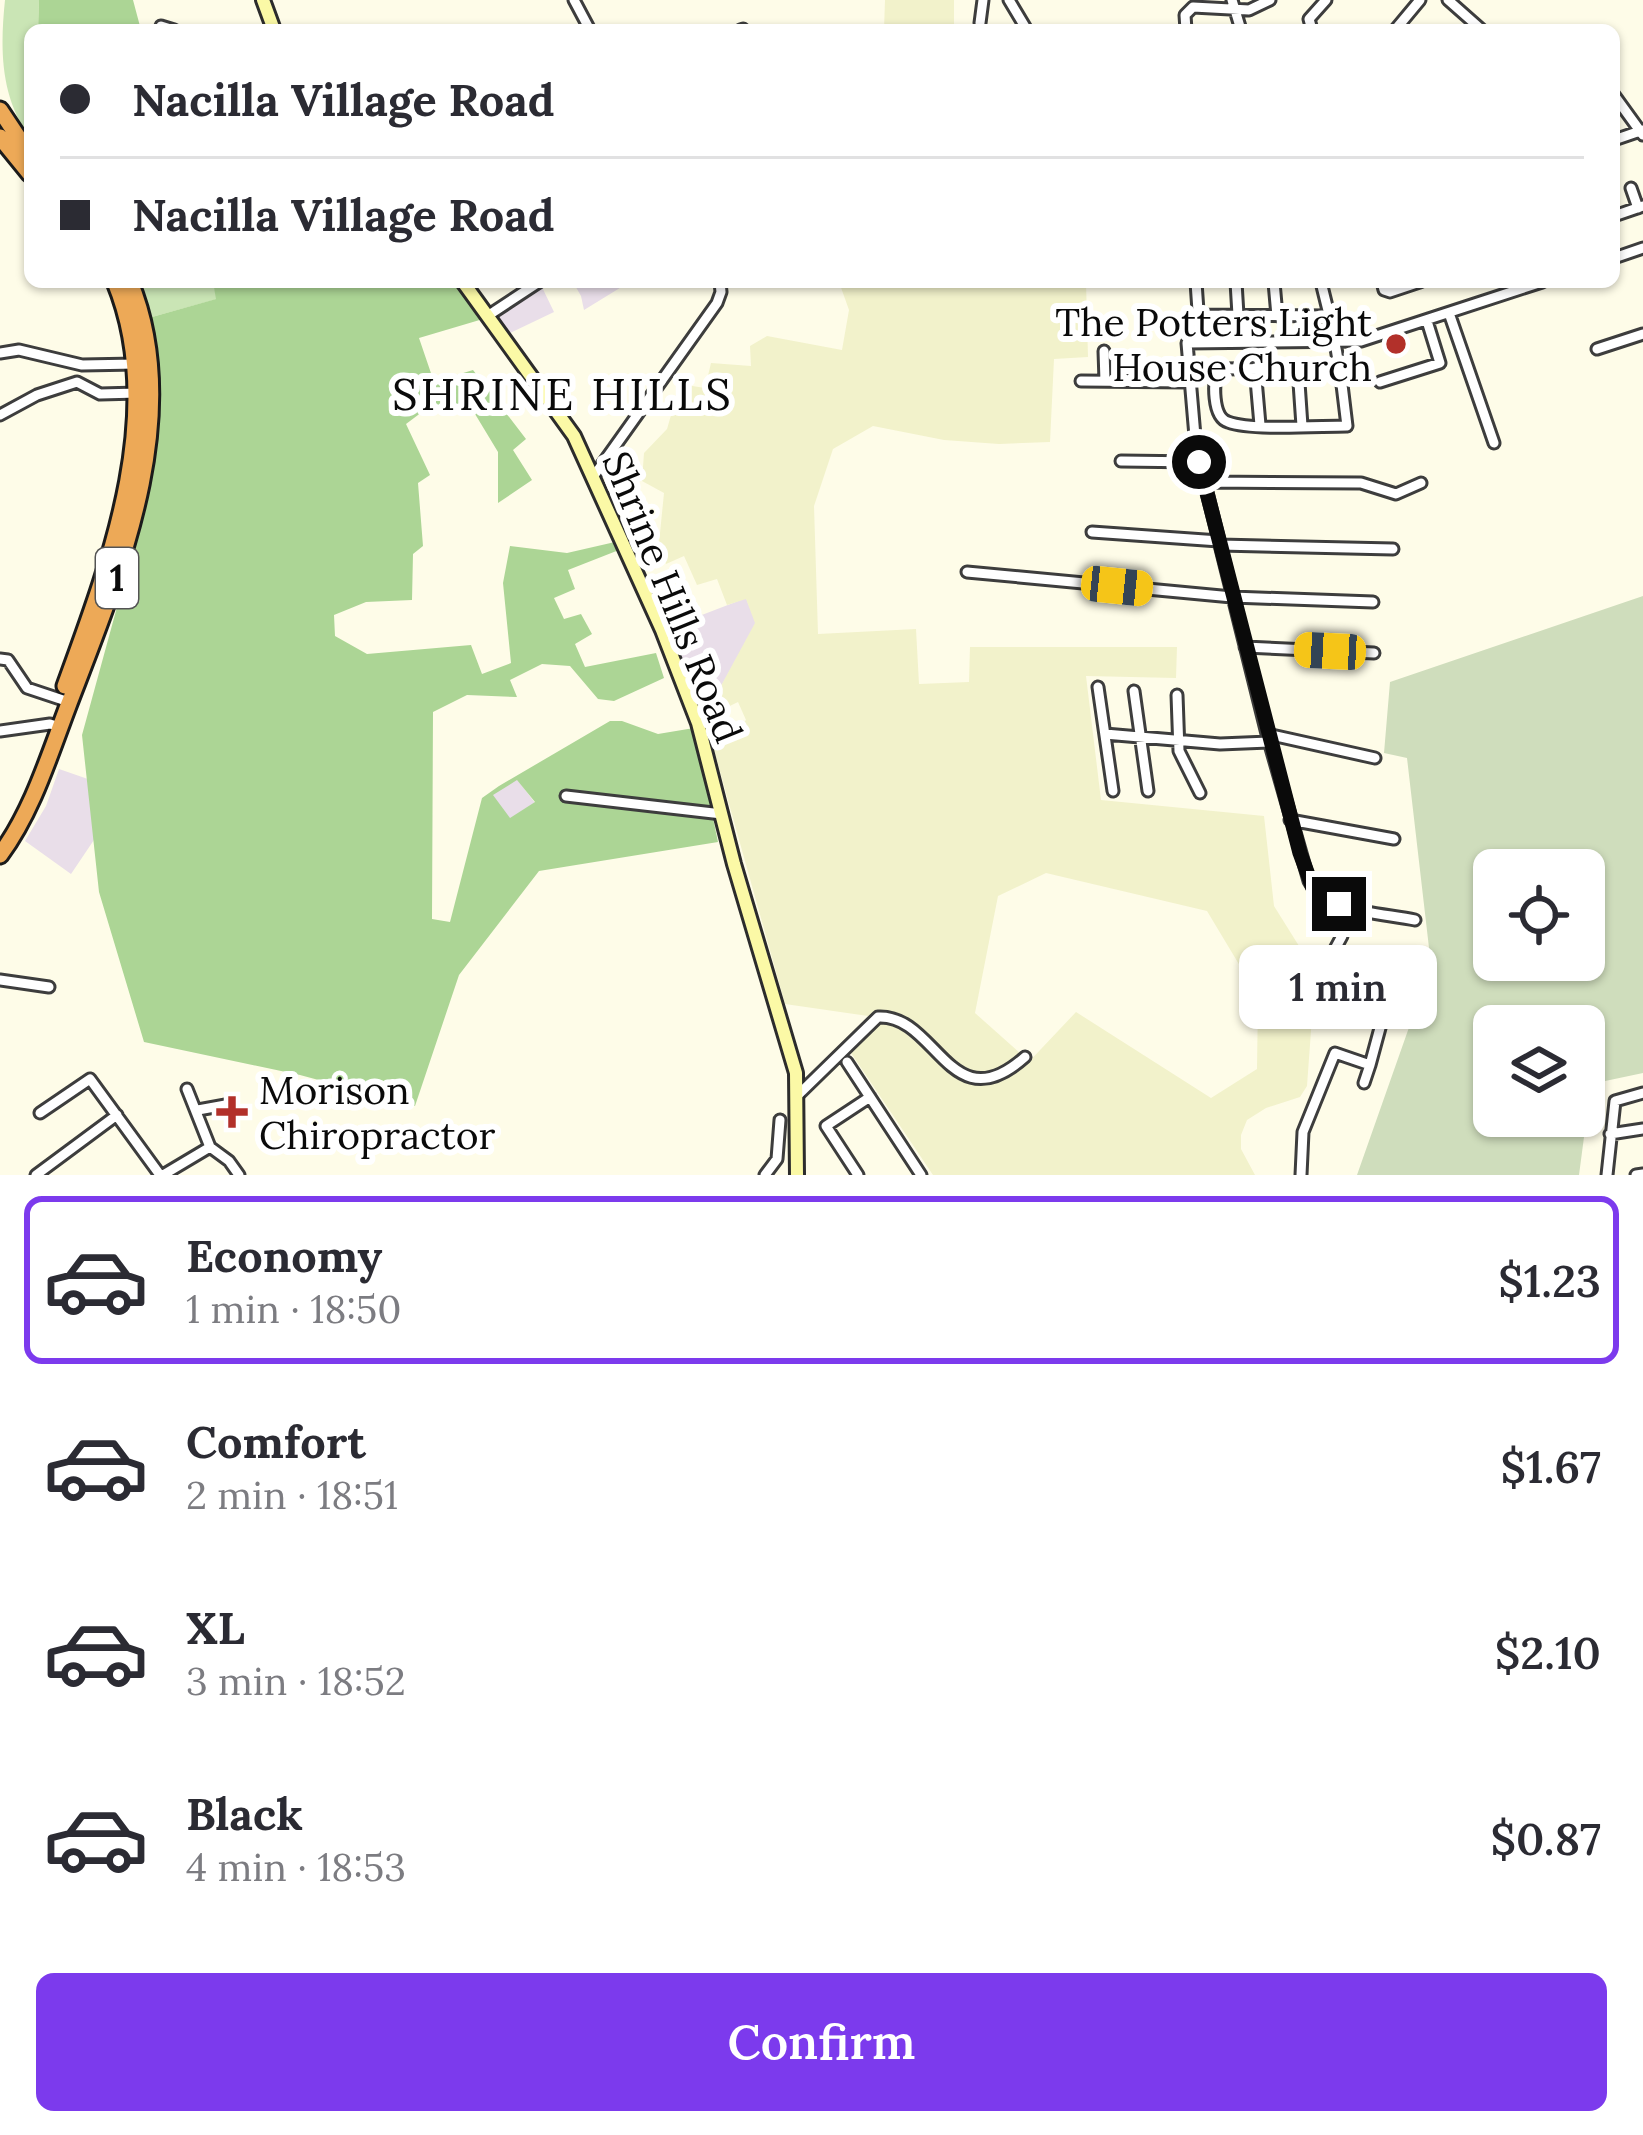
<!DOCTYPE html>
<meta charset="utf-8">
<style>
body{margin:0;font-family:Lora,serif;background:#f7f7f7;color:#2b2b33;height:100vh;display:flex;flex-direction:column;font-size:45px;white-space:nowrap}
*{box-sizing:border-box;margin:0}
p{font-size:39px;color:#7c7c81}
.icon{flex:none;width:66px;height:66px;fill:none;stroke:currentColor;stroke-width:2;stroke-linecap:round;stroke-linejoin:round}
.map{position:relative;height:1175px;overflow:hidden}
.details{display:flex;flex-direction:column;background:#fff;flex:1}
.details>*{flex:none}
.guide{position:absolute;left:24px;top:24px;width:1596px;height:264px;border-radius:18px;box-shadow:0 3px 9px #0004;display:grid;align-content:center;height:264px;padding:0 36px;background:#fff}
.buttons{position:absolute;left:1473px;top:849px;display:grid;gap:24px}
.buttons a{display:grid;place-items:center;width:132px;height:132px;border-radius:18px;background:#fff;box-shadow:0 3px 9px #0004;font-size:60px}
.end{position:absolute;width:54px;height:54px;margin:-27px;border:15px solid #0a0a0a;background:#fff;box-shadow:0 0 0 6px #fff}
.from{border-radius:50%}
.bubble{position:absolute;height:84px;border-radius:18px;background:#fff;box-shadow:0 3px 9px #0004;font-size:39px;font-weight:600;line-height:84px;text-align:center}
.car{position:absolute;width:36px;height:72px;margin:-36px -18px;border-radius:15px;box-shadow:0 0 9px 3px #0007;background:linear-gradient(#f5c518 24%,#345 0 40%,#f5c518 0 76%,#345 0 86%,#f5c518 0)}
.guide b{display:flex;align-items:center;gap:42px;height:114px;font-size:45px}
.guide b+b{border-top:3px solid #e1e1e2}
.guide i{width:30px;height:30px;background:#2b2b33}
ul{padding:21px 0 0;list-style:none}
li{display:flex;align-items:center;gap:36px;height:168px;margin:0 24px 18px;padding:0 12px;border:6px solid transparent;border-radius:18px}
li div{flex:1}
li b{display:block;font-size:45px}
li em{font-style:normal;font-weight:600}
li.selected{border-color:#7c3aed}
li>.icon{width:108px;height:108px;stroke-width:1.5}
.cta{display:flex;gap:24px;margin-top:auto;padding:24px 36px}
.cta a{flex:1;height:138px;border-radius:18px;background:#7c3aed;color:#fff;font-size:48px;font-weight:600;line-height:138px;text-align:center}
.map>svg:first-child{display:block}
.industrial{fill:#e9dee9}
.farmland{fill:#f2f2cb}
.green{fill:#cae5b5}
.forest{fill:#acd595;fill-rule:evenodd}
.cemetery{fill:#cfddbc;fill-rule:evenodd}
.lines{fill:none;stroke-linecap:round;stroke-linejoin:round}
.street-casing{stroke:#3d3d3d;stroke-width:15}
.secondary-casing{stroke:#2c2c2c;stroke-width:18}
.highway-casing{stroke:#1b1b1b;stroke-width:21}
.street{stroke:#fff;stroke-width:9}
.secondary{stroke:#fbf9a6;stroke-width:12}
.highway{stroke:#eda957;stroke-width:15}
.route{stroke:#0a0a0a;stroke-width:15}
.poi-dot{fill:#b2302a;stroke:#fff;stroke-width:4.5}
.labels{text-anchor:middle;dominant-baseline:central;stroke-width:12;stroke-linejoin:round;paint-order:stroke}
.shield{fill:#fff;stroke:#545454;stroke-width:3}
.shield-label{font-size:36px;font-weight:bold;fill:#0a0a0a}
.poi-label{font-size:39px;fill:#0a0a0a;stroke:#fff;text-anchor:end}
.street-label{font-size:39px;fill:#0a0a0a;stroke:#fff}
.quarter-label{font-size:45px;letter-spacing:3px;fill:#0a0a0a;stroke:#fff}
</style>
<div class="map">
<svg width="1643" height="1175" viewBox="0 0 1643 1175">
<rect width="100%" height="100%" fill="#fefce8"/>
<path class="industrial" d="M 573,282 L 628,282 L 628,283 L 584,310 L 581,296 Z
M 540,283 L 554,312 L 506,335 L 491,316 Z
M 746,598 L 756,623 L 703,719 L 668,628 Z
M 59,769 L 108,786 L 100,831 L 71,874 L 25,841 L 46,806 Z
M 517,779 L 535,803 L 510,819 L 492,795 Z"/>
<path class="farmland" d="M 885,0 L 954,0 L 954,30 L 884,30 Z
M 839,282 L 1086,282 L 1088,357 L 1054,359 L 1050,442 L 999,444 L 944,440 L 873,426 L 833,449 L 814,506 L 818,634 L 916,629 L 919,684 L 969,682 L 970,647 L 1177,647 L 1176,678 L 1086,676 L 1101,800 L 1264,816 L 1274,906 L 1299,946 L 1308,976 L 1312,1017 L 1307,1086 L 1300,1097 L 1266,1108 L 1247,1120 L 1241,1135 L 1241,1149 L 1255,1175 L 933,1175 L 849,1050 L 879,1021 L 896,1025 L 957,1078 L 982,1083 L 1024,1067 L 1076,1012 L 1211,1098 L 1257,1069 L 1258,996 L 1207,911 L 1046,873 L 998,896 L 975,1013 L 1021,1054 L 992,1072 L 971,1073 L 955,1064 L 894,1013 L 876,1012 L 868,1016 L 785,1004 L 712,743 L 728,739 L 746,720 L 738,702 L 703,719 L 755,623 L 746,599 L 727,605 L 717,579 L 697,585 L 684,556 L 666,564 L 659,543 L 664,493 L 642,481 L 644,453 L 667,429 L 674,405 L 686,385 L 705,388 L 711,363 L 751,366 L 750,346 L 767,336 L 842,350 L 849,310 Z"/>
<path class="green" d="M 5,0 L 39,0 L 38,30 L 30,30 L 30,138 C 0,96 0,49 5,0 Z
M 140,282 L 213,282 L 217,299 L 152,317 Z"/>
<path class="forest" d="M 39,0 L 133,0 L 141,30 L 38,30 Z
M 213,282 L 454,282 L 483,319 L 419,338 L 434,382 L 473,370 L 526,439 L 513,450 L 532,480 L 498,503 L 498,452 L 472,409 L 426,409 L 406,424 L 430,475 L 418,483 L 423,546 L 413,554 L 412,600 L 366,602 L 334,615 L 335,636 L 367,654 L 471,645 L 482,674 L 511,663 L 503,583 L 510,546 L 567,553 L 615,542 L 619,550 L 568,570 L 575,589 L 554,598 L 564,619 L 581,614 L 592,634 L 575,644 L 585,667 L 656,653 L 664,678 L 614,701 L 598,699 L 570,666 L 542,664 L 510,680 L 517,697 L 467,695 L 433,712 L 432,919 L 450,922 L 482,798 L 499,786 L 610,721 L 622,721 L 658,734 L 694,728 L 718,842 L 539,871 L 459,975 L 415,1106 L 300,1075 L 144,1042 L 99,892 L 82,735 L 137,534 L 152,317 L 216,299 ZM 517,780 L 535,802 L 510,818 L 493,795 Z"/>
<path class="cemetery" d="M 1643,596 L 1643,1073 L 1591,1084 L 1579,1175 L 1357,1175 L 1431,965 L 1407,758 L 1384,753 L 1390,682 ZM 1494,870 L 1584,870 L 1584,960 L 1494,960 ZM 1584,1026 L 1584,1116 L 1494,1116 L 1494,1026 Z"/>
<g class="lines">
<g class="street-casing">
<path id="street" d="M 574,0 L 590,30
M 1009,0 L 1027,30
M 1232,0 L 1241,30
M 1448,0 L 1482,30
M 980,23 L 983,0
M 161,26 L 174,30
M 740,30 L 743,29
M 1186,30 L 1185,15 L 1193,7 L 1249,10 L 1270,0
M 1312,30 L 1309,19 L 1326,0
M 1395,30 L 1420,0
M 1614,95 L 1643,135
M 1614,140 L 1643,130
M 1631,188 L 1638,208
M 1614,216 L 1643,206
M 1614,258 L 1643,248
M 1196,282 L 1198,311 L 1204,315 L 1330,316
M 1236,282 L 1238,315
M 1274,282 L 1277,316
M 1321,282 C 1334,330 1342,377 1347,426 C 1319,426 1252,431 1228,422 C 1212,417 1213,381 1218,369 L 1341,368
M 1382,282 L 1384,290 L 1390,292 L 1420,282
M 1449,313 L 1494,443
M 489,315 L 539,282
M 1597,349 L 1643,334
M 1104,351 L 1105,381
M 0,353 L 19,350 L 82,365 L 136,364
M 1255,368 L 1260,425
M 1298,368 L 1302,426
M 1081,381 L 1189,382
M 1380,382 L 1440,363 L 1427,321
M 0,415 L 37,395 L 77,382 L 100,394 L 138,393
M 1121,461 L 1199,462
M 593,477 L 717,303 L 721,292 L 720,282
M 1204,482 L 1361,483 L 1396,494 L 1421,483
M 1092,532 L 1219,541
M 1220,545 L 1393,549
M 967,572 L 1232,597 L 1373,602
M 1245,647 L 1374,653
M 0,659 L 8,660 L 27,688 L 69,702
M 1098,687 L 1113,791
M 1134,691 L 1148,791
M 1177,695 L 1179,751 L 1200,793
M 0,731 L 50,724 L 60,727
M 1105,734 L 1220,744 L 1269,742
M 1267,734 L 1375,758
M 566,796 L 722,814
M 1290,820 L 1394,839
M 1339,904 L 1342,936 L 1335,949 L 1341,984 L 1372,984 L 1415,996
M 1415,920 C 1383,913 1326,913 1309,881 L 1267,734 L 1196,448 L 1187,343 L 1361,341 L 1542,282
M 0,980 L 49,987
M 1385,989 L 1389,962
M 847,1062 L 921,1175
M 1364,1083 L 1370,1065
M 187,1089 L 210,1147
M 798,1095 L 878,1017 C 937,1014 950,1124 1025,1057
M 198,1110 L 231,1104
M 40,1113 L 90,1079 L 160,1175
M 1610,1134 L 1643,1129
M 210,1147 L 229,1161 L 239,1175
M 36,1175 L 117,1115
M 163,1175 L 210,1147
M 765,1175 L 777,1159 L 780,1120
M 858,1175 L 826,1126 L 870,1097
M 1301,1175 L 1303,1132 L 1335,1053 L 1370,1065 L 1390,991
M 1607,1175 L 1615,1101 L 1643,1093
M 1636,1175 L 1643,1174"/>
</g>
<g class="secondary-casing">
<path id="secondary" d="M 263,0 L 274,30
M 463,282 L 574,436 L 662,630 L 698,723 L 734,864 L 796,1073 L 797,1175"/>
</g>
<g class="highway-casing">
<path id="highway" d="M 0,110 L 30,155
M 0,137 L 30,174
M 65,686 C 110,563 168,411 115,282
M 0,855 C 32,812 49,756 68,706 C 117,578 186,418 130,282"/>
</g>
<use href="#street" class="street"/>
<use href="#secondary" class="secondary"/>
<use href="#highway" class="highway"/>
</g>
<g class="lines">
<path class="route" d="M 1199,462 L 1300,853 L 1314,891 L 1339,904"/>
</g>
<g class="poi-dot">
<circle cx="1396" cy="344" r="12"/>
<path d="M226 1094h12v12h12v12h-12v12h-12v-12h-12v-12h12z"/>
</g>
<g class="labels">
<rect class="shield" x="96" y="548" width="42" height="60" rx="9"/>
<g class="shield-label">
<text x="117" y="578">1</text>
</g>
<g class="poi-label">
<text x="1372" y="322">The Potters Light<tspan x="1372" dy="45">House Church</tspan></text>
<text x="259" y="1090" text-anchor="start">Morison<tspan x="259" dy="45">Chiropractor</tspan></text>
</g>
<g class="street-label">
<text transform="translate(673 597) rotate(68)">Shrine Hills Road</text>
</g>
<g class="quarter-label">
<text x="563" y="393">SHRINE HILLS</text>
</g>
</g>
</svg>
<div class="buttons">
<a><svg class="icon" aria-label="locate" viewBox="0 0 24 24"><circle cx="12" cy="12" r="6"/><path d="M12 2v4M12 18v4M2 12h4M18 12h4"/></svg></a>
<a><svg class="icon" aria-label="layers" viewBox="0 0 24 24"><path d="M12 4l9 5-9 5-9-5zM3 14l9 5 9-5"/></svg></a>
</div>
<i class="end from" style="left:1199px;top:462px"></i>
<i class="end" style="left:1339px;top:904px"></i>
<div class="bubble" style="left:1239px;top:945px;width:198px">1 min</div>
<i class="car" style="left:1117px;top:586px;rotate:96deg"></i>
<i class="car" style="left:1330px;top:651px;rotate:273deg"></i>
<div class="guide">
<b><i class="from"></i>Nacilla Village Road</b>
<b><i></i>Nacilla Village Road</b>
</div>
</div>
<section class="details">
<ul>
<li class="selected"><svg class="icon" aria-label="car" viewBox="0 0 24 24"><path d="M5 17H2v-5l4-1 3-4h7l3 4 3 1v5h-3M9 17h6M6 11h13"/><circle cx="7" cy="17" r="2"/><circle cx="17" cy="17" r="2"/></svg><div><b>Economy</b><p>1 min · 18:50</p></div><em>$1.23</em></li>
<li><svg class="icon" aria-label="car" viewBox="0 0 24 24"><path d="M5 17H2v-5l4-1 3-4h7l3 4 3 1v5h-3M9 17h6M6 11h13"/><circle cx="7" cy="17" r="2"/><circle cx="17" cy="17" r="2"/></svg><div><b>Comfort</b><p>2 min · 18:51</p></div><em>$1.67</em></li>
<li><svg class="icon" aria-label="car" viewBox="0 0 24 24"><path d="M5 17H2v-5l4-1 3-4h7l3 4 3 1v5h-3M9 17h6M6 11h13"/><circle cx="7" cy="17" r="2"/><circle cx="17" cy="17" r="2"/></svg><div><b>XL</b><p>3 min · 18:52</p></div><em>$2.10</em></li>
<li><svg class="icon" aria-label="car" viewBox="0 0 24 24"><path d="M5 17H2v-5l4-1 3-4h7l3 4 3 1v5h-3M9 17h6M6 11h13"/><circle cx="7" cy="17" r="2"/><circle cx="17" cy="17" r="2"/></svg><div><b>Black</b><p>4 min · 18:53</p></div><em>$0.87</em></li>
</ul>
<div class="cta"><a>Confirm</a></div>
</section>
